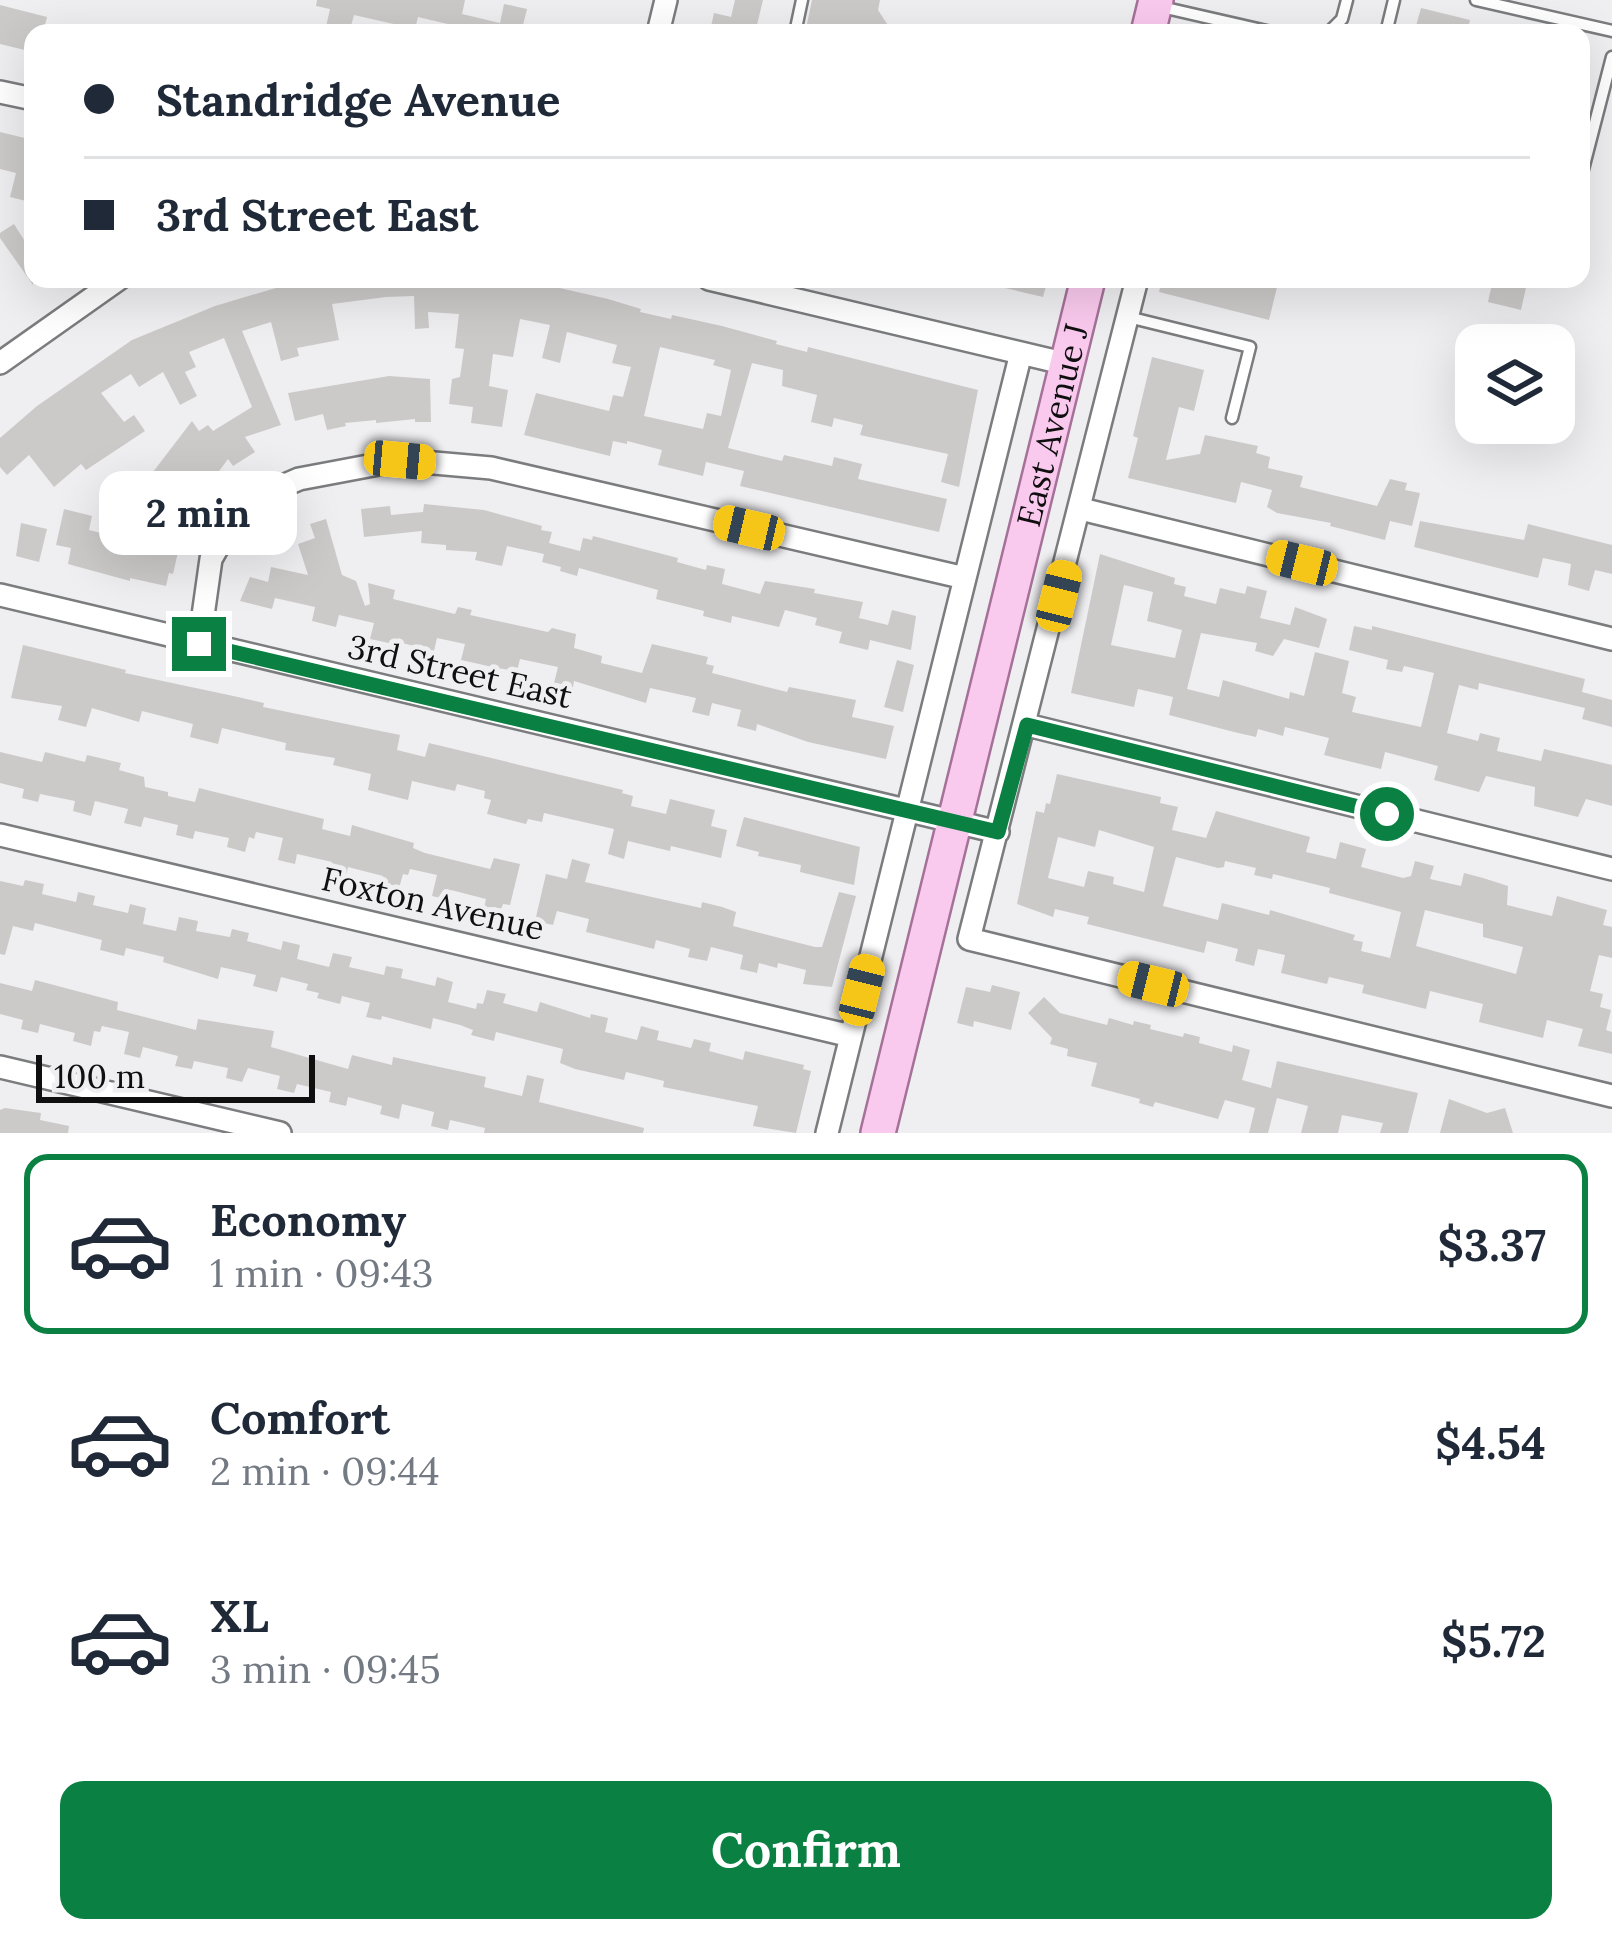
<!DOCTYPE html>
<meta charset="utf-8">
<style>
body{margin:0;font-family:Lora,serif;background:#f6f6f7;color:#1f2937;height:100vh;display:flex;flex-direction:column;font-size:45px;white-space:nowrap}
*{box-sizing:border-box;margin:0}
p{font-size:39px;color:#747a83}
.icon{flex:none;width:66px;height:66px;fill:none;stroke:currentColor;stroke-width:2;stroke-linecap:round;stroke-linejoin:round}
.map{position:relative;height:1133px;overflow:hidden}
.sheet{display:flex;flex-direction:column;background:#fff;flex:1}
.sheet>*{flex:none}
.hud{position:absolute;left:24px;top:24px;width:1566px;height:264px;border-radius:24px;box-shadow:0 12px 48px #0002;display:grid;align-content:center;height:264px;padding:0 60px;background:#fff}
.tools{position:absolute;left:1455px;top:324px;display:grid;gap:24px}
.tools a{display:grid;place-items:center;width:120px;height:120px;border-radius:24px;background:#fff;box-shadow:0 12px 48px #0002;font-size:60px}
.scale{position:absolute;left:36px;bottom:30px;width:279px;box-sizing:border-box;padding-left:12px;border:6px solid #0f0f10;border-top:0;font-size:33px;line-height:42px;white-space:nowrap;color:#0f0f10;-webkit-text-stroke:9px #efeff2;paint-order:stroke}
.end{position:absolute;width:54px;height:54px;margin:-27px;border:15px solid #0b8043;background:#fff;box-shadow:0 0 0 6px #fff}
.from{border-radius:50%}
.bubble{position:absolute;height:84px;border-radius:24px;background:#fff;box-shadow:0 12px 48px #0002;font-size:39px;font-weight:800;line-height:84px;text-align:center}
.car{position:absolute;width:36px;height:72px;margin:-36px -18px;border-radius:15px;box-shadow:0 0 9px 3px #0007;background:linear-gradient(#f5c518 24%,#345 0 40%,#f5c518 0 76%,#345 0 86%,#f5c518 0)}
.hud b{display:flex;align-items:center;gap:42px;height:114px;font-size:45px}
.hud b+b{border-top:3px solid #e0e1e3}
.hud i{width:30px;height:30px;background:#1f2937}
ul{padding:21px 0 0;list-style:none}
li{display:flex;align-items:center;gap:36px;height:180px;margin:0 24px 18px;padding:0 36px;border:6px solid transparent;border-radius:24px}
li div{flex:1}
li b{display:block;font-size:45px}
li em{font-style:normal;font-weight:800}
li.current{border-color:#0b8043}
li>.icon{width:108px;height:108px;stroke-width:1.5}
.button{display:flex;gap:24px;margin-top:auto;padding:24px 60px}
.button a{flex:1;height:138px;border-radius:24px;background:#0b8043;color:#fff;font-size:48px;font-weight:800;line-height:138px;text-align:center}
.map>svg:first-child{display:block}
.building{fill:#cccac8;fill-rule:evenodd}
.lines{fill:none;stroke-linecap:round;stroke-linejoin:round}
.service-casing{stroke:#7b7c7e;stroke-width:15}
.minor-casing{stroke:#7b7c7e;stroke-width:26}
.primary-casing{stroke:#a57198;stroke-width:38}
.service{stroke:#fff;stroke-width:10}
.minor{stroke:#fff;stroke-width:21}
.primary{stroke:#facaee;stroke-width:33}
.route{stroke:#0b8043;stroke-width:15}
.labels{text-anchor:middle;dominant-baseline:central;stroke-width:10;stroke-linejoin:round;paint-order:stroke}
.street-label{font-size:33px;fill:#0f0f10;stroke:#efeff2}
</style>
<div class="map">
<svg width="1612" height="1133" viewBox="0 0 1612 1133">
<rect width="100%" height="100%" fill="#efeff2"/>
<path class="building" d="M 317,0 L 465,0 L 462,14 L 500,23 L 504,4 L 527,9 L 521,33 L 450,33 L 452,25 L 418,17 L 414,33 L 396,33 L 398,25 L 354,15 L 349,33 L 333,33 L 325,31 L 330,9 L 316,6 Z
M 735,0 L 763,0 L 755,33 L 710,31 L 714,13 L 731,17 Z
M 812,0 L 880,0 L 878,10 L 893,33 L 805,33 Z
M 0,5 L 47,17 L 43,33 L 33,33 L 33,52 L 0,44 Z
M 1421,8 L 1470,20 L 1467,33 L 1414,33 Z
M 0,132 L 33,140 L 33,181 L 26,201 L 10,197 L 16,173 L 0,169 Z
M 14,224 L 26,243 L 33,238 L 33,285 L 0,238 L 0,233 Z
M 306,279 L 311,284 L 333,279 L 499,279 L 532,286 L 533,282 L 608,299 L 641,309 L 640,312 L 671,319 L 672,315 L 722,326 L 777,341 L 776,344 L 807,352 L 808,347 L 978,390 L 959,487 L 941,482 L 948,454 L 860,435 L 863,425 L 834,418 L 832,427 L 811,422 L 817,395 L 782,386 L 783,370 L 752,363 L 728,448 L 782,461 L 784,455 L 832,466 L 834,457 L 862,464 L 858,479 L 947,499 L 939,532 L 740,486 L 744,471 L 706,462 L 703,476 L 658,465 L 662,450 L 627,441 L 627,444 L 613,441 L 610,456 L 524,435 L 536,393 L 609,411 L 613,395 L 623,397 L 631,367 L 612,363 L 617,345 L 567,332 L 560,363 L 542,358 L 550,325 L 520,319 L 513,357 L 493,354 L 489,386 L 508,390 L 502,427 L 471,423 L 473,407 L 449,404 L 452,379 L 460,377 L 464,349 L 455,348 L 459,314 L 428,312 L 429,328 L 415,329 L 414,296 L 386,297 L 332,304 L 339,340 L 297,348 L 299,356 L 281,361 L 271,322 L 242,331 L 281,425 L 245,437 L 255,452 L 233,466 L 228,459 L 200,497 L 192,491 L 173,574 L 169,573 L 166,586 L 130,578 L 130,581 L 68,564 L 71,548 L 56,545 L 64,509 L 92,516 L 89,530 L 161,548 L 172,500 L 151,483 L 157,476 L 153,472 L 192,421 L 199,431 L 208,425 L 213,431 L 252,407 L 224,338 L 189,352 L 196,367 L 185,372 L 197,396 L 180,405 L 163,372 L 139,387 L 131,374 L 101,393 L 124,422 L 134,415 L 145,431 L 86,470 L 81,464 L 54,487 L 29,455 L 7,475 L 0,467 L 0,438 L 37,406 L 132,340 L 215,306 ZM 660,347 L 715,360 L 713,365 L 731,370 L 721,416 L 707,413 L 703,429 L 644,416 Z
M 993,279 L 1048,279 L 1043,297 L 992,285 Z
M 1162,279 L 1279,279 L 1269,320 L 1159,292 Z
M 1493,279 L 1528,279 L 1521,310 L 1488,302 Z
M 1152,357 L 1204,370 L 1194,411 L 1179,407 L 1166,460 L 1200,454 L 1205,435 L 1258,446 L 1256,453 L 1270,457 L 1268,468 L 1303,476 L 1300,487 L 1377,506 L 1390,479 L 1407,483 L 1405,490 L 1420,493 L 1412,526 L 1390,521 L 1385,540 L 1330,526 L 1331,523 L 1277,513 L 1267,507 L 1272,490 L 1241,482 L 1236,503 L 1128,478 L 1138,438 L 1133,436 Z
M 389,376 L 430,379 L 431,422 L 415,422 L 415,419 L 376,423 L 376,420 L 345,423 L 346,426 L 327,430 L 323,414 L 295,421 L 288,393 Z
M 424,504 L 484,510 L 542,526 L 541,530 L 552,532 L 549,543 L 580,551 L 583,538 L 592,540 L 593,536 L 678,558 L 677,562 L 706,570 L 707,565 L 725,569 L 722,584 L 760,594 L 765,581 L 815,589 L 814,593 L 863,602 L 859,618 L 888,625 L 892,610 L 916,616 L 911,650 L 870,640 L 868,650 L 839,643 L 842,632 L 815,625 L 817,618 L 785,610 L 779,627 L 732,616 L 731,623 L 703,616 L 704,611 L 656,599 L 658,590 L 579,568 L 577,576 L 560,571 L 561,567 L 542,562 L 544,554 L 507,546 L 502,566 L 475,560 L 477,552 L 446,550 L 446,545 L 421,543 L 422,531 L 364,537 L 361,509 L 390,506 L 391,515 L 423,512 Z
M 326,519 L 342,575 L 356,581 L 365,606 L 370,604 L 368,583 L 395,590 L 393,599 L 455,614 L 458,607 L 472,610 L 470,615 L 548,632 L 552,628 L 576,634 L 574,648 L 602,656 L 601,663 L 642,673 L 652,644 L 708,657 L 706,664 L 714,666 L 712,673 L 787,692 L 789,687 L 856,700 L 852,717 L 894,726 L 886,759 L 808,742 L 757,724 L 756,731 L 737,726 L 741,710 L 712,703 L 709,716 L 692,712 L 696,698 L 650,688 L 646,703 L 574,681 L 573,687 L 554,683 L 558,667 L 520,659 L 517,671 L 497,668 L 461,660 L 465,644 L 437,638 L 434,651 L 390,640 L 389,643 L 370,639 L 374,623 L 339,615 L 336,627 L 312,621 L 315,607 L 275,598 L 272,609 L 240,601 L 250,577 L 268,582 L 271,567 L 308,575 L 298,544 L 315,538 L 310,524 Z
M 1420,521 L 1524,540 L 1528,524 L 1612,545 L 1612,574 L 1595,570 L 1589,591 L 1568,585 L 1571,564 L 1543,558 L 1538,578 L 1414,547 Z
M 21,523 L 47,529 L 39,562 L 16,556 Z
M 1100,554 L 1175,578 L 1174,584 L 1186,587 L 1184,596 L 1216,604 L 1220,588 L 1245,594 L 1247,586 L 1267,591 L 1260,618 L 1290,625 L 1295,607 L 1327,619 L 1319,648 L 1284,639 L 1273,656 L 1255,651 L 1257,643 L 1201,633 L 1187,689 L 1219,697 L 1223,680 L 1289,699 L 1290,692 L 1304,696 L 1315,652 L 1349,661 L 1342,693 L 1356,697 L 1352,712 L 1421,727 L 1434,673 L 1404,666 L 1402,672 L 1386,669 L 1388,660 L 1349,650 L 1354,626 L 1372,630 L 1372,626 L 1585,679 L 1582,692 L 1612,700 L 1612,727 L 1582,719 L 1585,708 L 1479,683 L 1478,690 L 1459,685 L 1447,733 L 1478,741 L 1480,733 L 1500,738 L 1497,751 L 1541,761 L 1544,749 L 1612,765 L 1612,806 L 1586,799 L 1578,817 L 1534,806 L 1535,787 L 1486,776 L 1479,792 L 1434,780 L 1438,766 L 1385,752 L 1381,769 L 1348,761 L 1324,755 L 1329,738 L 1285,727 L 1283,736 L 1258,729 L 1256,737 L 1234,732 L 1169,715 L 1173,697 L 1138,689 L 1134,707 L 1071,693 ZM 1124,585 L 1153,592 L 1147,621 L 1182,630 L 1175,658 L 1111,645 Z
M 23,645 L 126,670 L 125,673 L 238,697 L 264,703 L 263,707 L 400,735 L 397,750 L 425,757 L 429,743 L 623,790 L 622,793 L 633,796 L 631,806 L 666,814 L 670,799 L 715,810 L 711,826 L 727,830 L 721,858 L 671,846 L 670,851 L 628,841 L 624,859 L 608,854 L 614,829 L 544,813 L 542,822 L 528,819 L 526,824 L 487,814 L 491,800 L 484,798 L 485,791 L 457,784 L 455,791 L 412,781 L 408,800 L 368,790 L 371,774 L 333,765 L 335,758 L 285,750 L 286,743 L 222,728 L 218,744 L 190,737 L 193,724 L 142,711 L 139,722 L 92,708 L 86,727 L 58,720 L 62,706 L 11,698 Z
M 897,660 L 914,665 L 903,712 L 884,707 Z
M 0,752 L 42,762 L 45,752 L 85,762 L 87,755 L 121,763 L 119,770 L 144,777 L 145,787 L 168,792 L 168,796 L 195,802 L 199,788 L 324,819 L 322,829 L 350,836 L 352,825 L 414,843 L 413,848 L 425,853 L 490,869 L 494,858 L 520,864 L 510,905 L 503,904 L 500,912 L 484,908 L 486,899 L 451,890 L 449,900 L 432,896 L 437,875 L 410,869 L 408,875 L 403,874 L 399,888 L 381,884 L 383,876 L 348,867 L 346,876 L 330,872 L 332,862 L 297,854 L 295,864 L 278,860 L 283,838 L 256,832 L 254,839 L 249,837 L 245,852 L 227,847 L 229,838 L 195,831 L 193,839 L 176,835 L 178,825 L 144,817 L 141,827 L 124,823 L 128,809 L 95,801 L 91,816 L 73,811 L 75,801 L 40,794 L 38,802 L 22,798 L 24,789 L 0,783 Z
M 1057,774 L 1161,797 L 1160,803 L 1178,807 L 1172,830 L 1206,838 L 1216,811 L 1310,837 L 1306,852 L 1336,859 L 1340,842 L 1366,849 L 1361,867 L 1365,868 L 1403,878 L 1411,876 L 1415,861 L 1434,866 L 1430,879 L 1461,886 L 1464,873 L 1483,878 L 1508,886 L 1507,905 L 1552,916 L 1557,896 L 1607,910 L 1603,925 L 1612,927 L 1612,958 L 1599,955 L 1590,991 L 1603,994 L 1600,1007 L 1611,1010 L 1606,1030 L 1612,1032 L 1612,1054 L 1578,1046 L 1583,1029 L 1547,1020 L 1543,1038 L 1479,1022 L 1483,1004 L 1430,991 L 1426,1009 L 1362,993 L 1364,985 L 1329,977 L 1327,984 L 1281,973 L 1285,955 L 1258,949 L 1254,966 L 1235,961 L 1238,949 L 1207,941 L 1204,953 L 1087,924 L 1089,917 L 1055,909 L 1053,917 L 1017,904 L 1036,811 L 1044,813 L 1046,803 L 1050,804 ZM 1099,830 L 1154,847 L 1144,892 L 1113,884 L 1114,877 L 1088,871 L 1084,887 L 1048,878 L 1058,837 L 1095,847 ZM 1176,857 L 1218,868 L 1224,867 L 1225,861 L 1256,868 L 1254,875 L 1272,879 L 1273,874 L 1330,888 L 1329,893 L 1401,912 L 1390,958 L 1361,951 L 1363,942 L 1353,940 L 1355,935 L 1270,910 L 1269,915 L 1222,903 L 1218,920 L 1163,906 ZM 1425,910 L 1483,924 L 1483,937 L 1523,947 L 1516,974 L 1416,946 Z
M 744,817 L 860,847 L 854,885 L 800,872 L 801,865 L 758,856 L 759,852 L 736,846 Z
M 572,859 L 590,864 L 585,882 L 701,908 L 702,902 L 722,907 L 736,912 L 733,926 L 815,947 L 822,947 L 839,892 L 856,896 L 832,987 L 803,984 L 806,970 L 778,963 L 777,968 L 759,963 L 757,973 L 740,969 L 743,955 L 711,947 L 707,961 L 688,957 L 690,949 L 656,940 L 654,949 L 586,932 L 589,919 L 557,911 L 553,925 L 535,921 L 546,874 L 567,879 Z
M 25,880 L 44,884 L 42,894 L 76,902 L 78,892 L 95,896 L 93,905 L 128,913 L 130,904 L 146,908 L 143,924 L 176,931 L 179,917 L 198,921 L 196,931 L 230,937 L 232,929 L 249,933 L 247,941 L 281,950 L 283,941 L 300,945 L 297,959 L 329,967 L 333,953 L 352,957 L 349,967 L 384,975 L 386,966 L 403,969 L 401,978 L 435,986 L 437,977 L 453,982 L 448,1002 L 476,1009 L 477,1003 L 483,1004 L 487,990 L 506,994 L 503,1003 L 537,1012 L 540,1002 L 590,1018 L 591,1014 L 608,1018 L 605,1032 L 637,1040 L 641,1026 L 659,1031 L 657,1040 L 691,1048 L 694,1039 L 711,1043 L 709,1051 L 743,1060 L 745,1051 L 804,1065 L 803,1069 L 811,1071 L 796,1133 L 753,1126 L 758,1106 L 663,1087 L 664,1081 L 626,1072 L 624,1080 L 575,1069 L 560,1063 L 563,1049 L 496,1032 L 494,1041 L 471,1035 L 473,1030 L 460,1025 L 433,1018 L 431,1029 L 382,1016 L 381,1020 L 366,1017 L 370,1003 L 342,996 L 340,1004 L 317,998 L 319,993 L 306,990 L 308,984 L 281,977 L 277,992 L 253,986 L 256,975 L 221,967 L 218,979 L 163,962 L 164,957 L 126,948 L 124,956 L 100,950 L 102,940 L 35,923 L 33,931 L 13,926 L 5,955 L 0,954 L 0,881 L 23,886 Z
M 35,980 L 118,1002 L 117,1010 L 196,1030 L 198,1019 L 274,1031 L 271,1047 L 348,1069 L 352,1055 L 392,1065 L 393,1057 L 486,1077 L 484,1087 L 522,1096 L 527,1075 L 544,1079 L 539,1102 L 644,1128 L 643,1133 L 484,1133 L 485,1128 L 450,1120 L 448,1130 L 431,1126 L 434,1112 L 402,1104 L 399,1119 L 380,1114 L 382,1106 L 348,1097 L 346,1106 L 329,1102 L 331,1092 L 297,1084 L 294,1093 L 277,1089 L 280,1076 L 248,1068 L 242,1082 L 226,1078 L 228,1068 L 194,1061 L 192,1069 L 175,1066 L 178,1056 L 143,1047 L 140,1058 L 124,1054 L 129,1032 L 102,1026 L 100,1032 L 94,1031 L 91,1046 L 73,1041 L 75,1033 L 40,1024 L 38,1033 L 21,1029 L 23,1020 L 0,1014 L 0,983 L 32,991 Z
M 992,985 L 1020,992 L 1011,1030 L 974,1021 L 973,1027 L 957,1023 L 966,987 L 990,992 Z
M 1044,997 L 1060,1013 L 1107,1025 L 1109,1018 L 1133,1025 L 1134,1021 L 1151,1025 L 1150,1029 L 1183,1037 L 1184,1033 L 1200,1037 L 1199,1043 L 1232,1052 L 1233,1045 L 1250,1050 L 1242,1080 L 1271,1088 L 1277,1061 L 1418,1093 L 1408,1133 L 1380,1133 L 1383,1123 L 1342,1115 L 1338,1133 L 1301,1133 L 1308,1106 L 1277,1098 L 1268,1133 L 1249,1133 L 1255,1108 L 1225,1100 L 1218,1119 L 1155,1102 L 1153,1107 L 1139,1103 L 1140,1099 L 1091,1086 L 1097,1063 L 1067,1056 L 1068,1049 L 1050,1044 L 1052,1038 L 1028,1013 Z
M 1449,1099 L 1487,1113 L 1505,1108 L 1513,1133 L 1440,1133 Z
M 5,1108 L 41,1113 L 40,1120 L 69,1126 L 68,1133 L 0,1133 L 0,1110 Z"/>
<g class="lines">
<g class="service-casing">
<path id="service" d="M 1476,0 L 1612,31
M 1157,6 L 1275,33
M 795,33 L 802,0
M 1328,33 L 1342,19 L 1347,0
M 1386,33 L 1394,0
M 1581,177 L 1612,57
M 1128,317 L 1250,347 L 1232,418"/>
</g>
<g class="minor-casing">
<path id="minor" d="M 658,33 L 666,0
M 0,92 L 33,99
M 709,279 L 1067,364
M 1137,279 L 969,939 L 1612,1096
M 0,363 L 119,279
M 1081,509 L 1612,639
M 0,595 L 998,832
M 199,644 L 211,559 L 243,503 L 299,479 L 400,460 L 491,468 L 965,578
M 1027,725 L 1612,869
M 0,835 L 851,1036
M 0,1067 L 280,1133
M 827,1133 L 1021,353"/>
</g>
<g class="primary-casing">
<g id="primary">
<path d="M 1148,33 L 1156,0"/>
<path id="s1" d="M 878,1133 L 1088,279"/>
</g>
</g>
<use href="#service" class="service"/>
<use href="#minor" class="minor"/>
<use href="#primary" class="primary"/>
</g>
<g class="lines">
<path class="route" d="M 199,644 L 998,832 L 1027,725 L 1387,814"/>
</g>
<g class="labels">
<g class="street-label">
<text stroke="none"><textPath href="#s1" startOffset="729">East Avenue J</textPath></text>
<text transform="translate(460 671) rotate(13)">3rd Street East</text>
<text transform="translate(433 903) rotate(13)">Foxton Avenue</text>
</g>
</g>
</svg>
<div class="tools">
<a><svg class="icon" aria-label="layers" viewBox="0 0 24 24"><path d="M12 4l9 5-9 5-9-5zM3 14l9 5 9-5"/></svg></a>
</div>
<div class="scale">100 m</div>
<i class="end from" style="left:1387px;top:814px"></i>
<i class="end" style="left:199px;top:644px"></i>
<div class="bubble" style="left:99px;top:471px;width:198px">2 min</div>
<i class="car" style="left:400px;top:460px;rotate:95deg"></i>
<i class="car" style="left:749px;top:528px;rotate:283deg"></i>
<i class="car" style="left:1302px;top:563px;rotate:284deg"></i>
<i class="car" style="left:1059px;top:596px;rotate:14deg"></i>
<i class="car" style="left:1153px;top:984px;rotate:284deg"></i>
<i class="car" style="left:862px;top:990px;rotate:14deg"></i>
<div class="hud">
<b><i class="from"></i>Standridge Avenue</b>
<b><i></i>3rd Street East</b>
</div>
</div>
<section class="sheet">
<ul>
<li class="current"><svg class="icon" aria-label="car" viewBox="0 0 24 24"><path d="M5 17H2v-5l4-1 3-4h7l3 4 3 1v5h-3M9 17h6M6 11h13"/><circle cx="7" cy="17" r="2"/><circle cx="17" cy="17" r="2"/></svg><div><b>Economy</b><p>1 min · 09:43</p></div><em>$3.37</em></li>
<li><svg class="icon" aria-label="car" viewBox="0 0 24 24"><path d="M5 17H2v-5l4-1 3-4h7l3 4 3 1v5h-3M9 17h6M6 11h13"/><circle cx="7" cy="17" r="2"/><circle cx="17" cy="17" r="2"/></svg><div><b>Comfort</b><p>2 min · 09:44</p></div><em>$4.54</em></li>
<li><svg class="icon" aria-label="car" viewBox="0 0 24 24"><path d="M5 17H2v-5l4-1 3-4h7l3 4 3 1v5h-3M9 17h6M6 11h13"/><circle cx="7" cy="17" r="2"/><circle cx="17" cy="17" r="2"/></svg><div><b>XL</b><p>3 min · 09:45</p></div><em>$5.72</em></li>
</ul>
<div class="button"><a>Confirm</a></div>
</section>
